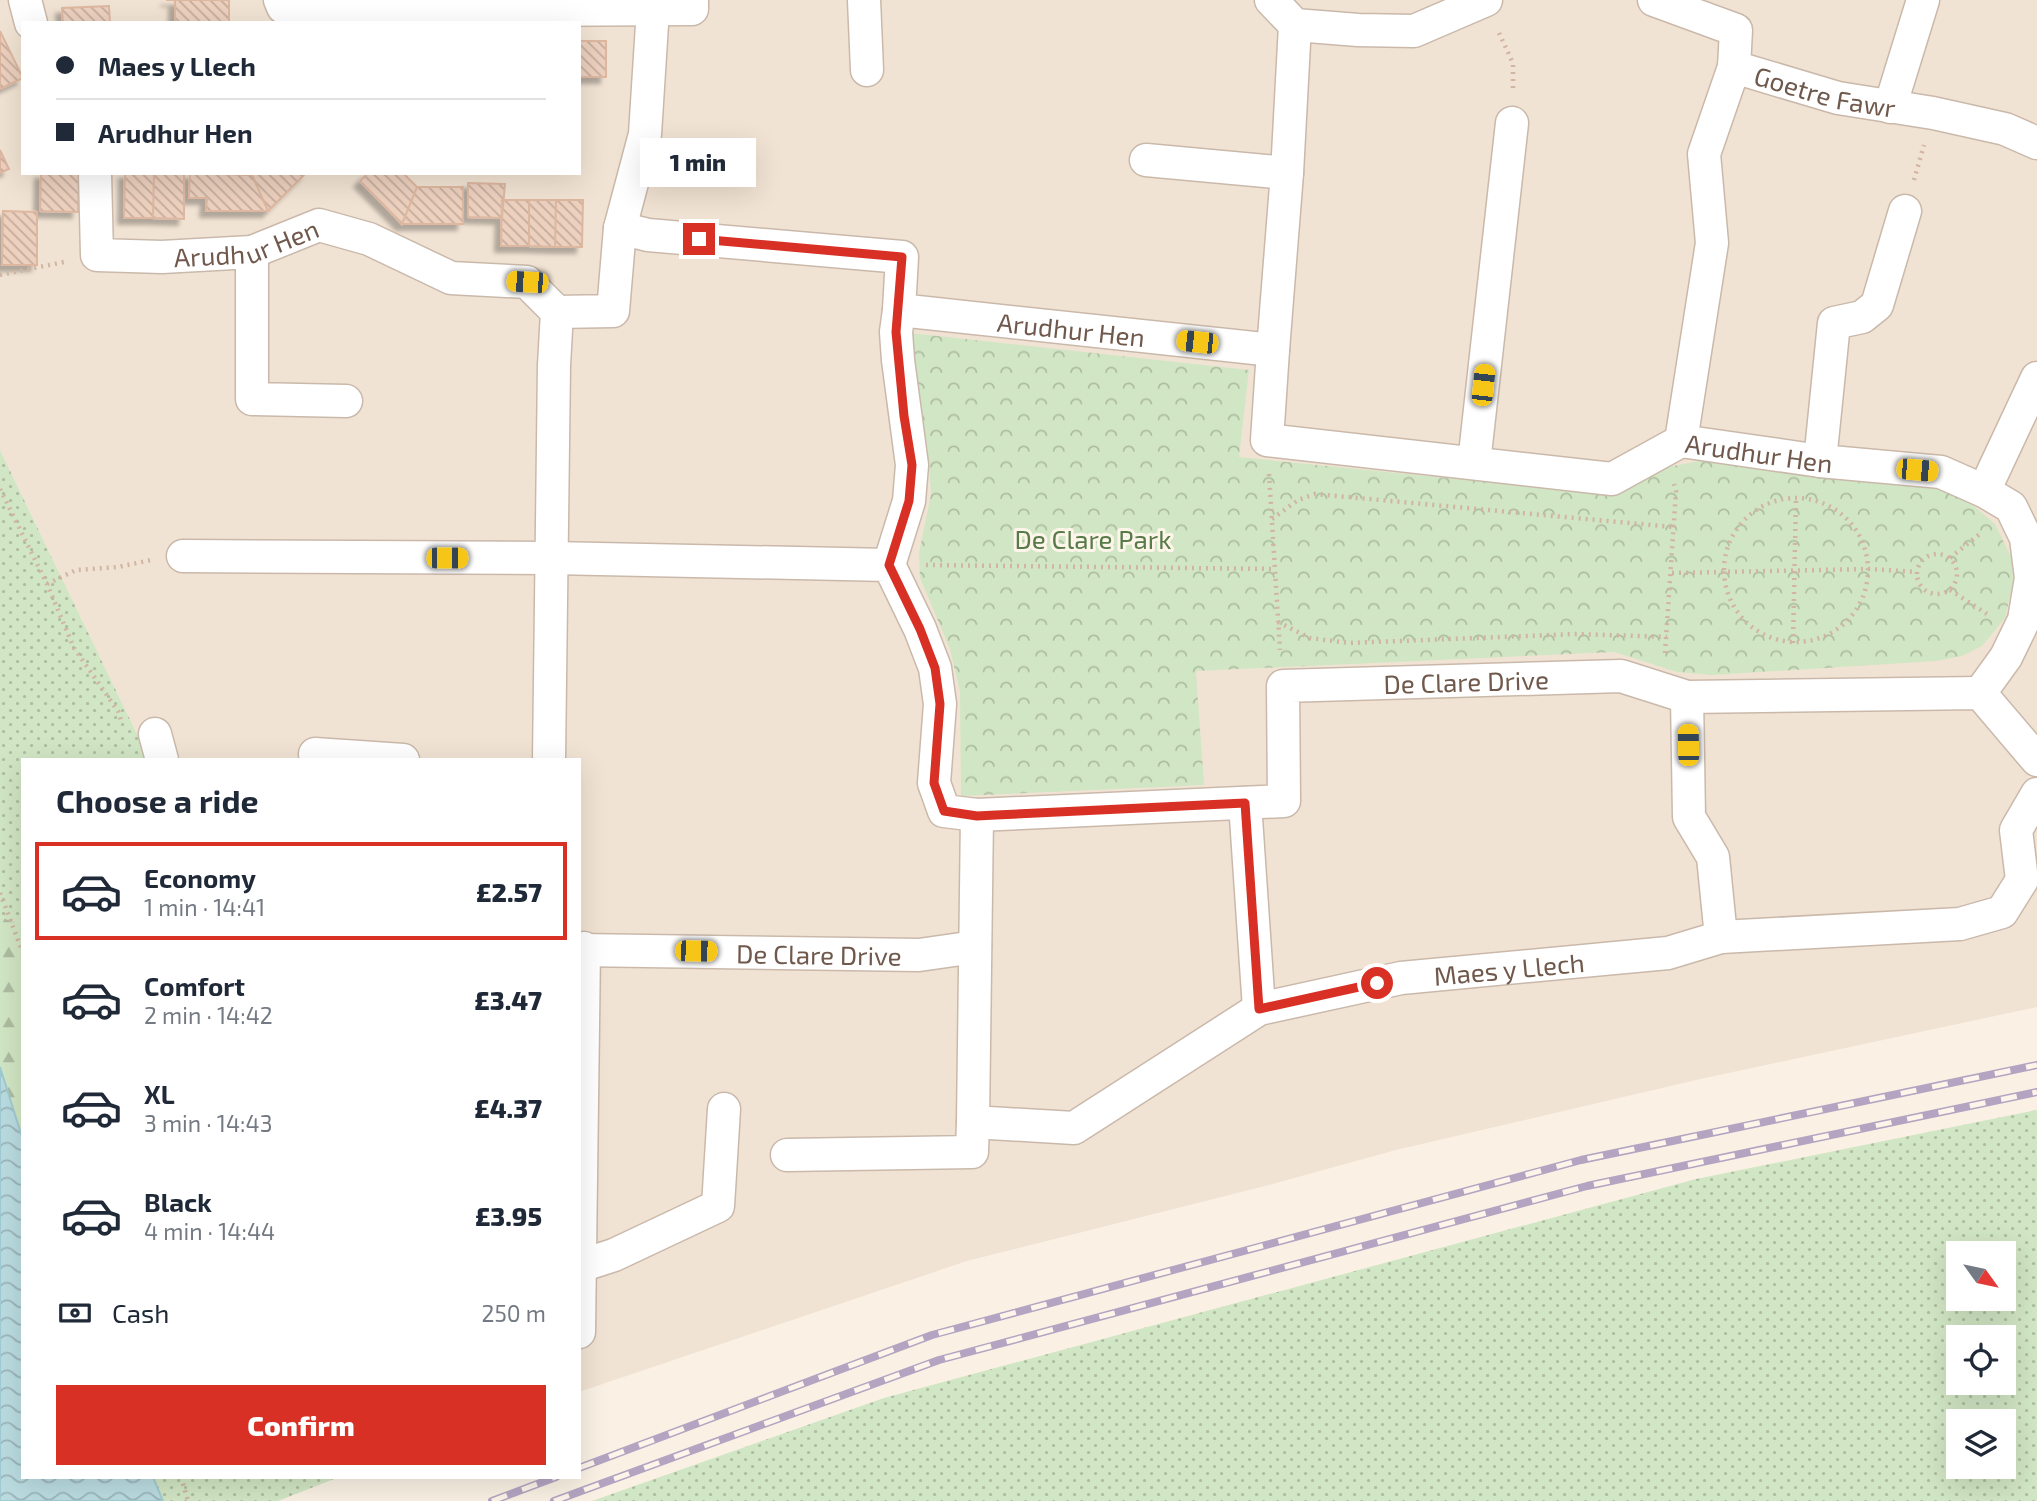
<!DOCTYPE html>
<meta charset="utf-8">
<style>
body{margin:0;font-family:"Exo 2",sans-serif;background:#f6f6f7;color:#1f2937;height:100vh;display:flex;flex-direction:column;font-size:26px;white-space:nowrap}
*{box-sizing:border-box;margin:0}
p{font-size:23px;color:#747a83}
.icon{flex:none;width:38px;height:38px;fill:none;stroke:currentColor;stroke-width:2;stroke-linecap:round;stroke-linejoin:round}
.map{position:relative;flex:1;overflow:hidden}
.sheet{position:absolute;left:21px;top:758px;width:560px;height:721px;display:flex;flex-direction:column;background:#fff;border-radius:0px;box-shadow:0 7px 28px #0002}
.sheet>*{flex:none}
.hud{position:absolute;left:21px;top:21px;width:560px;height:154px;border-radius:0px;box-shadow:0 7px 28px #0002;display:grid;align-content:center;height:154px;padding:0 35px;background:#fff}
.needle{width:46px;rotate:123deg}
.controls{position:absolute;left:1946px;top:1241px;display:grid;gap:14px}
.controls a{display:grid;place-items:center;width:70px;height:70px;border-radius:0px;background:#fff;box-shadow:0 7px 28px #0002;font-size:35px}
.end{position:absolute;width:32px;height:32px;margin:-16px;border:9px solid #d93025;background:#fff;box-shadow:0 0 0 4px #fff}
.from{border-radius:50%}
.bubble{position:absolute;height:49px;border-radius:0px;background:#fff;box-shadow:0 7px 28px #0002;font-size:23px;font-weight:800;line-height:49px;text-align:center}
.car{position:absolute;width:21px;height:42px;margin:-21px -10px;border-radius:9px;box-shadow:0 0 5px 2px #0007;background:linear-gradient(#f5c518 24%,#345 0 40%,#f5c518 0 76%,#345 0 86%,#f5c518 0)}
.hud b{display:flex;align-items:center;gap:24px;height:66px;font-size:26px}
.hud b+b{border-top:2px solid #e0e1e3}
.hud i{width:18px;height:18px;background:#1f2937}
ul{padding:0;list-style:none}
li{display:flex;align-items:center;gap:21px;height:98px;margin:0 14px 10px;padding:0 21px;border:4px solid transparent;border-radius:0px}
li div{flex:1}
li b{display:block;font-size:26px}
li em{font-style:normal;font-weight:800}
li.active{border-color:#d93025}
li>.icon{width:63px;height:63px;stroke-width:1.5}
h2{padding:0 35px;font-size:32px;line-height:84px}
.pay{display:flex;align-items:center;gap:18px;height:77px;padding:0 35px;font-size:26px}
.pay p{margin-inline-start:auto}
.action{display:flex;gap:14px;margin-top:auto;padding:14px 35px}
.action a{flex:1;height:80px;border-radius:0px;background:#d93025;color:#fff;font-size:28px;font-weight:800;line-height:80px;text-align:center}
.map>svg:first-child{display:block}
.residential{fill:#f1e3d3;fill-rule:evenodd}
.grass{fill:url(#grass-dots);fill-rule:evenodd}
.forest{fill:url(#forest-firs)}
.park{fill:url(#park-crowns)}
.water{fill:url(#water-waves);stroke:#a1cbd2;stroke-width:2}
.building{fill:url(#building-back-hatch);stroke:#deb7a0;stroke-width:2;filter:url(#shadow)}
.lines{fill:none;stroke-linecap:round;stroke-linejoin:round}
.street-casing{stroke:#cab9ab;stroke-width:35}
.path{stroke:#d1b4a1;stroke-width:4.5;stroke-dasharray:2 5;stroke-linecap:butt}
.street{stroke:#fff;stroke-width:32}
.rail-casing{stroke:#b4a4c2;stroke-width:8}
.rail{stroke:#fdf5e9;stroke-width:5;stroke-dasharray:16;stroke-linecap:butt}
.route{stroke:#d93025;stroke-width:9}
.labels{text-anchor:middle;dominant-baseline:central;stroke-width:6;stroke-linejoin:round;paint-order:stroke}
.street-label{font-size:26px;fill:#70594c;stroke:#fdf5e9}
.park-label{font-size:26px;fill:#567a48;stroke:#fdf5e9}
</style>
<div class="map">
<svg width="2037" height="1501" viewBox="0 0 2037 1501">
<defs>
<pattern id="grass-dots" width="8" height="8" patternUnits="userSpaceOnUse" patternTransform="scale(1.75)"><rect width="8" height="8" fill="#d1e6c4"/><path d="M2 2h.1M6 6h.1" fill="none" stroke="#aebda1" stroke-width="1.8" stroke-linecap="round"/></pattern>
<pattern id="forest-firs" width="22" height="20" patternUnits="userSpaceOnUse" patternTransform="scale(1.75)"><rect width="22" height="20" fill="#d1e6c4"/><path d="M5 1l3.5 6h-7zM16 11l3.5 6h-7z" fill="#aebda1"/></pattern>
<pattern id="park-crowns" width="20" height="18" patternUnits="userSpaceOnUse" patternTransform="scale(1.75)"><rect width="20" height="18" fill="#d1e6c4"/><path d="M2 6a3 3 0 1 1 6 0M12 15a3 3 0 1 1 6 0" fill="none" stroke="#aebda1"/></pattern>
<pattern id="water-waves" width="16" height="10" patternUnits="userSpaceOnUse" patternTransform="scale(1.75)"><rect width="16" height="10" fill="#badce1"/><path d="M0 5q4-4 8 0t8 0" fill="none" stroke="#9cb5b9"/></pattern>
<pattern id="building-back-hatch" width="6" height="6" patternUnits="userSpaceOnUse" patternTransform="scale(1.75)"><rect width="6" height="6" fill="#edd0be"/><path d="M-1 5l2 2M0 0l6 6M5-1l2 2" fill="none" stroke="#c4ac9d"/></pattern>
<filter id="shadow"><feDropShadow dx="-6" dy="6" stdDeviation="2" flood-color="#0004"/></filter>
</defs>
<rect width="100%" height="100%" fill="#faf1e4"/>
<path class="residential" d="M 0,0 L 2037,0 L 2037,1007 L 1705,1078 L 1396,1150 L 1269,1185 L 967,1261 L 579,1392 L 579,760 L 149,759 L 0,450 ZM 23,23 L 579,23 L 579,173 L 23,173 Z"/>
<path class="grass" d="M 0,450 L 149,759 L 23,760 L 23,920 L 12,922 L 0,916 Z
M 2037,1110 L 2037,1501 L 592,1501 L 884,1398 L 1696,1179 ZM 2004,1253 L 2004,1298 L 1958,1298 L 1958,1253 ZM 1958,1337 L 2004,1337 L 2004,1382 L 1958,1382 ZM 1958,1421 L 2004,1421 L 2004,1466 L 1958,1466 Z
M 153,1477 L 339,1477 L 278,1501 L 163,1501 Z"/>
<path class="forest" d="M 0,916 L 12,922 L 23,920 L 23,1269 L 0,1155 Z"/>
<path class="park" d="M 910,333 L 1249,370 L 1239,457 L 1605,494 L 1624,491 L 1640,483 L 1658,469 L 1699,461 L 1941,486 L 1962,496 L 1995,524 L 2012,559 L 2013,582 L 2005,618 L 1982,646 L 1962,656 L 1936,661 L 1712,675 L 1677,672 L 1614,652 L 1196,671 L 1204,785 L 961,796 L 960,692 L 950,649 L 920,578 L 919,553 L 931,494 L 927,442 L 913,390 Z"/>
<path class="water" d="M 0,1067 L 23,1140 L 23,1477 L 153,1477 L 163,1501 L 0,1501 Z"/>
<path class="building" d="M 166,0 L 229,0 L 229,23 L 175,23 L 175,0 Z
M 109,6 L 110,23 L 63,23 L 62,8 Z
M 0,31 L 23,78 L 0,89 Z
M 579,41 L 606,41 L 606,77 L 579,77 Z
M 0,150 L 9,169 L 0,173 Z
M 41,173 L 79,173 L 78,212 L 40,211 Z
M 125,173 L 154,173 L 153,218 L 124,218 Z
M 154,173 L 184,173 L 184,219 L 153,218 Z
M 190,173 L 252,175 L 268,211 L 206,211 L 207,198 L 189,198 Z
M 254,173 L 306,173 L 268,211 L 252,175 Z
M 368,173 L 403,173 L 417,187 L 402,224 L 360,181 Z
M 468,183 L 505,184 L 502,218 L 468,217 Z
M 417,187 L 463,187 L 463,224 L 402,224 Z
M 502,200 L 529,200 L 529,246 L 501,246 Z
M 529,200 L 556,200 L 555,247 L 529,246 Z
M 556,200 L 583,200 L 582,247 L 555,247 Z
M 3,211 L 37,212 L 37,265 L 2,265 Z"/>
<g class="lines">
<g class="street-casing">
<g id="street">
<path d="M 25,0 L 31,23"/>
<path d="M 280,0 L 283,7 L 299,11 L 692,9 L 692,0"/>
<path d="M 864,0 L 867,70"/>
<path d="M 1271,0 L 1295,25 L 1358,30 L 1414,31 L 1486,0"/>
<path id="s1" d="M 1654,0 L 1736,30 L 1734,67 L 1838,98 L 1933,113 L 2005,129 L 2037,143"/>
<path d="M 1890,107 L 1923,0"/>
<path d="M 1146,160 L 1287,173"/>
<path id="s2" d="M 95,173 L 97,255 L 162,257 L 252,252 L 319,225 L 369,239 L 451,278 L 527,282 L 557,312 L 613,311 L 620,228 L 648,235 L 902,257 L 899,310 L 1273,350 L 1267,440 L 1612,479 L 1681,441 L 1820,461 L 1941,472 L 1984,491 L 2011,507 L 2026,538 L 2031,578 L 2024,620 L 2006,657 L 1980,693"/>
<path d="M 620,228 L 645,134 L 653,9"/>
<path d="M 252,252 L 252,399 L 346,401"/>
<path d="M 1273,350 L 1287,173 L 1295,25"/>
<path d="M 1681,441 L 1712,243 L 1704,154 L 1734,67"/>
<path d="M 1820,461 L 1834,323 L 1862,317 L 1877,305 L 1905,211"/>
<path d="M 1474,463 L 1512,123"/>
<path d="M 1984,491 L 2037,378"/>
<path id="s3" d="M 183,556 L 552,558 L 889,565 L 920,629 L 935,668 L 940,704 L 934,783 L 944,811 L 977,815 L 1284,801 L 1283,686 L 1621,676 L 1687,697 L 1980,693 L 2037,760"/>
<path d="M 889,565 L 909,501 L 912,465 L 898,360 L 896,332 L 899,310"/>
<path d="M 1687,697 L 1689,817 L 1713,857 L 1721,937"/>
<path d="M 155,734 L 162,760"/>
<path d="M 315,754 L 403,760"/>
<path d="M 549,760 L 554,365 L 557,312"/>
<path d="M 1245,803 L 1259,1009"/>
<path id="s4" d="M 977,815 L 973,1122 L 1074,1128 L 1259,1009 L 1401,978 L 1668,953 L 1721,937 L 1960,924 L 2002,912 L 2022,880 L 2016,830 L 2037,794"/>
<path id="s5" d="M 579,950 L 919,955 L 975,947"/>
<path d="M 787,1155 L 972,1152 L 973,1122"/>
<path d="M 580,1266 L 614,1255 L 718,1206 L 724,1109"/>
<path d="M 579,1332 L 584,948"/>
</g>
</g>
<path class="path" d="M 1499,33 L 1513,63 L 1513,91
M 1914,180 L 1924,145
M 0,275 L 64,262
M 1269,474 L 1280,650
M 0,489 L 47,584 L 74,648 L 118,711 L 122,723
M1724 570a72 72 0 1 1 144 0a72 72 0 1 1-144 0Z
M 1272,519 L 1298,500 L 1315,494 L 1673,527
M1917 574a20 20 0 1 1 40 0a20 20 0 1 1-40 0Z
M 1950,558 L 1982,532
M 926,565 L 1275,569
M 1672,573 L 1869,569 L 1917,572
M 47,584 L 76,570 L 118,567 L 151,560
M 1950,590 L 1987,614
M 1278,622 L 1310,638 L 1349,643 L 1577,634 L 1667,637
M 1793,643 L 1796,498
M 1665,653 L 1676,491 L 1674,484
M 0,893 L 23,953
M 181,1477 L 188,1501"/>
<use href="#street" class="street"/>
<g class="rail-casing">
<path id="rail" d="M 579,1468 L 932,1335 L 1581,1160 L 2037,1065
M 492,1501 L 556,1477
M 554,1501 L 939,1360 L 1587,1186 L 2037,1092"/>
</g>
<use href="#rail" class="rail"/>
</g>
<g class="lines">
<path class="route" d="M 699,239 L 902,257 L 896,332 L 904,416 L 912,465 L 909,501 L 889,565 L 920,629 L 935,668 L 940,704 L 934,783 L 944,811 L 977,816 L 996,815 L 1245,803 L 1259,1009 L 1377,983"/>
</g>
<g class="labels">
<g class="street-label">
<text stroke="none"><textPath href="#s1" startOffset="219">Goetre Fawr</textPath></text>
<text stroke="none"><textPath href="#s2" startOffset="233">Arudhur Hen</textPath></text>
<text stroke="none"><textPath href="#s2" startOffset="1220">Arudhur Hen</textPath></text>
<text stroke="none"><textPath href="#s2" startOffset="2018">Arudhur Hen</textPath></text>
<text stroke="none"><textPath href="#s3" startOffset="1603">De Clare Drive</textPath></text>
<text stroke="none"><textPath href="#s5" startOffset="240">De Clare Drive</textPath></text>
<text stroke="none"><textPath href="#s4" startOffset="882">Maes y Llech</textPath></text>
</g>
<g class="park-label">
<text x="1093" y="538">De Clare Park</text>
</g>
</g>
</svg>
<div class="controls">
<a><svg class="needle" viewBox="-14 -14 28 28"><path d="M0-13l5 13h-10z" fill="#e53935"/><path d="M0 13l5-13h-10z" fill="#747a83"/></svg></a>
<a><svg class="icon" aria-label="locate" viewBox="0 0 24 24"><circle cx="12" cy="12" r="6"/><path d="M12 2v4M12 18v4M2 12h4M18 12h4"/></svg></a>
<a><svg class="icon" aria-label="layers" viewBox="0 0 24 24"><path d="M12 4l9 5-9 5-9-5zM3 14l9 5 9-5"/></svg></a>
</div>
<i class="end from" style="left:1377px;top:983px"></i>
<i class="end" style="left:699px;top:239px"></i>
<div class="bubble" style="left:640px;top:138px;width:116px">1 min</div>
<i class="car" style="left:527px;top:282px;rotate:273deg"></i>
<i class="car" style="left:1197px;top:342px;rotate:276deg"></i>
<i class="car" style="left:1483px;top:385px;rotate:6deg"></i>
<i class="car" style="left:1917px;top:470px;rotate:95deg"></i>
<i class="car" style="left:447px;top:558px;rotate:90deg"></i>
<i class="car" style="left:1688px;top:745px;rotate:359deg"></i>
<i class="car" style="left:696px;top:951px;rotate:91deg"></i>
<div class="hud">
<b><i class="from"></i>Maes y Llech</b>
<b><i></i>Arudhur Hen</b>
</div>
<section class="sheet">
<h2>Choose a ride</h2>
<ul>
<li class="active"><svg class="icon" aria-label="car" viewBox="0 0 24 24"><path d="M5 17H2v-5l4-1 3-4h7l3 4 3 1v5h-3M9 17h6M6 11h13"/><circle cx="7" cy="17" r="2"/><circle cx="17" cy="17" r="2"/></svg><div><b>Economy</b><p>1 min · 14:41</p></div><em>£2.57</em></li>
<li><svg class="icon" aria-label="car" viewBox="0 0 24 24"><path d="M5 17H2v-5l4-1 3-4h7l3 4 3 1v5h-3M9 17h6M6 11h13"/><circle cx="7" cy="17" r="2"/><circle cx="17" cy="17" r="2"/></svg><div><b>Comfort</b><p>2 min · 14:42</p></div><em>£3.47</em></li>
<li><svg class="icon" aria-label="car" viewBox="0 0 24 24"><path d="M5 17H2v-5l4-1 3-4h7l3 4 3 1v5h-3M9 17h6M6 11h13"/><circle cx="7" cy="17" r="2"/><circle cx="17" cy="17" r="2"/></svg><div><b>XL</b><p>3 min · 14:43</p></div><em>£4.37</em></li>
<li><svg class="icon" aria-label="car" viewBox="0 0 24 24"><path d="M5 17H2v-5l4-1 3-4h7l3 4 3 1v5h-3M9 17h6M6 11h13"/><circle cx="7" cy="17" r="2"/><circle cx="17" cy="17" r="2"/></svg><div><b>Black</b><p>4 min · 14:44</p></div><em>£3.95</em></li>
</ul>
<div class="pay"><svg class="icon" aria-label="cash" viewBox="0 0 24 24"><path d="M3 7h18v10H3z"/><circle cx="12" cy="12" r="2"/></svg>Cash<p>250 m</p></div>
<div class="action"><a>Confirm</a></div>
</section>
</div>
